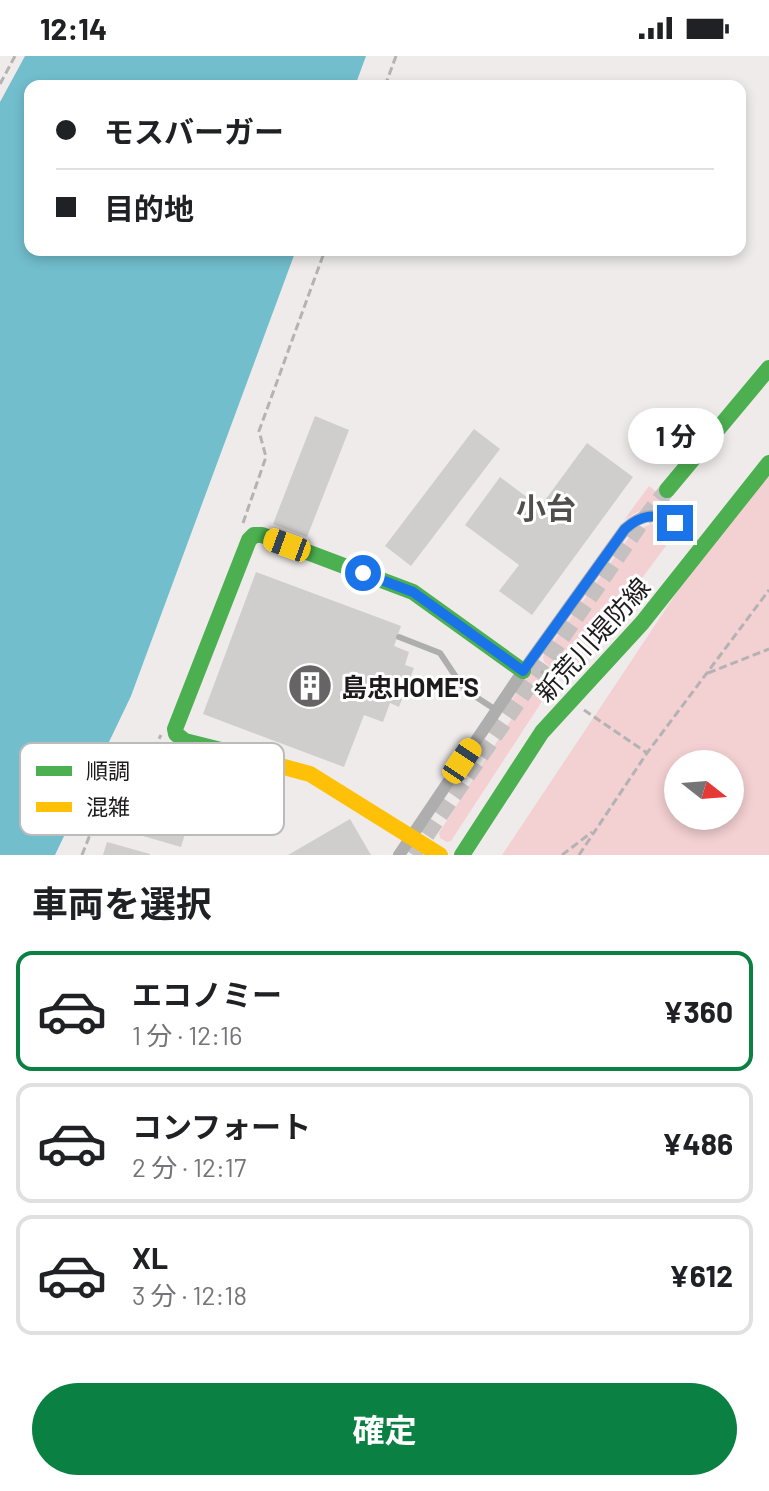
<!DOCTYPE html>
<html lang="ja">
<meta charset="utf-8">
<style>
body{margin:0;font-family:Barlow,"Noto Sans JP",sans-serif;background:#f6f6f6;color:#202124;height:100vh;display:flex;flex-direction:column;font-size:30px;white-space:nowrap}
*{box-sizing:border-box;margin:0}
p{font-size:26px;color:#757577}
.icon{flex:none;width:44px;height:44px;fill:none;stroke:currentColor;stroke-width:2;stroke-linecap:round;stroke-linejoin:round}
.map{position:relative;height:799px;overflow:hidden}
.details{display:flex;flex-direction:column;background:#fff;flex:1}
.details>*{flex:none}
.top-card{position:absolute;left:24px;top:24px;width:722px;height:176px;border-radius:16px;box-shadow:0 4px 12px #0003;display:grid;align-content:center;height:176px;padding:0 32px;background:#fff}
.needle{width:52px;rotate:107deg}
.buttons{position:absolute;left:664px;top:694px;display:grid;gap:16px}
.buttons a{display:grid;place-items:center;width:80px;height:80px;border-radius:50%;background:#fff;box-shadow:0 4px 12px #0003;font-size:40px}
.end{position:absolute;width:36px;height:36px;margin:-18px;border:10px solid #1a73e8;background:#fff;box-shadow:0 0 0 4px #fff}
.from{border-radius:50%}
.bubble{position:absolute;height:56px;border-radius:28px;background:#fff;box-shadow:0 4px 12px #0003;font-size:26px;font-weight:700;line-height:56px;text-align:center}
.car{position:absolute;width:24px;height:48px;margin:-24px -12px;border-radius:10px;box-shadow:0 0 6px 2px #0007;background:linear-gradient(#f5c518 24%,#345 0 40%,#f5c518 0 76%,#345 0 86%,#f5c518 0)}
.top-card b{display:flex;align-items:center;gap:28px;height:76px;font-size:30px}
.top-card b+b{border-top:2px solid #e0e0e0}
.top-card i{width:20px;height:20px;background:#202124}
ul{padding:0;list-style:none}
li{display:flex;align-items:center;gap:24px;height:120px;margin:0 16px 12px;padding:0 16px;border:4px solid #e0e0e0;border-radius:16px}
li div{flex:1}
li b{display:block;font-size:30px}
li em{font-style:normal;font-weight:700}
li.on{border-color:#0b8043}
li>.icon{width:72px;height:72px;stroke-width:1.5}
h2{padding:0 32px;font-size:36px;line-height:96px}
.button{display:flex;gap:16px;margin-top:auto;padding:16px 32px}
.button a{flex:1;height:92px;border-radius:48px;background:#0b8043;color:#fff;font-size:32px;font-weight:700;line-height:92px;text-align:center}
.status{display:flex;justify-content:space-between;align-items:center;height:56px;padding:0 40px;background:#fff;direction:ltr}
.status svg{height:22px;fill:currentColor}
.map>svg:first-child{display:block}
.green{fill:#f3d0d2;fill-rule:evenodd}
.water{fill:#72becd}
.building{fill:#d0cdcd}
.lines{fill:none;stroke-linecap:round;stroke-linejoin:round}
.secondary-tunnel{stroke:#c5c1c1;stroke-width:16;stroke-dasharray:16 8;stroke-linecap:butt}
.path{stroke:#b4b2b3;stroke-width:3;stroke-dasharray:8 4;stroke-linecap:butt}
.lane{stroke:#aeaeae;stroke-width:6}
.street{stroke:#aeaeae;stroke-width:12}
.fast{stroke:#4caf50;stroke-width:16}
.slow{stroke:#ffc107;stroke-width:16}
.route{stroke:#1a73e8;stroke-width:10}
.labels{text-anchor:middle;dominant-baseline:central;stroke-width:6;stroke-linejoin:round;paint-order:stroke}
.street-label{font-size:26px;fill:#1d1b1b;stroke:#fff}
.poi-label{font-size:26px;font-weight:bold;fill:#1d1b1b;stroke:#fff;text-anchor:start}
.quarter-label{font-size:30px;font-weight:bold;fill:#524e4e;stroke:#fff}
.key{fill:#fff;stroke:#bbb;stroke-width:2}
.key-label{font-size:22px;fill:#1d1b1b}
</style>
<div class="status"><b>12:14</b><svg viewBox="0 0 49 12"><path d="M0 12V9h3v3zM5 12V6h3v6zM10 12V3h3v9zM15 12V0h3v12zM26 1h20v11H26zM47 4h2v5h-2z"/></svg></div>
<div class="map">
<svg width="769" height="799" viewBox="0 0 769 799">
<rect width="100%" height="100%" fill="#efebeb"/>
<path class="green" d="M 769,398 L 769,799 L 502,799 ZM 678,708 L 730,708 L 730,760 L 678,760 Z
M 649,430 L 679,453 L 676,458 C 656,447 642,452 624,464 Z
M 654,467 L 663,469 L 671,475 L 671,483 L 571,618 L 563,620 L 544,606 L 543,600 L 630,480 L 635,475 Z
M 537,613 L 551,623 L 552,630 L 451,785 L 447,786 L 440,782 L 439,777 L 519,651 L 511,645 L 532,614 Z"/>
<path class="water" d="M 25,0 L 366,0 L 355,30 L 30,30 L 30,194 L 296,194 L 131,640 L 55,799 L 0,799 L 0,46 Z"/>
<path class="building" d="M 315,360 L 349,374 L 307,481 L 273,468 Z
M 474,373 L 500,393 L 411,510 L 385,490 Z
M 587,387 L 633,421 L 532,559 L 499,535 L 519,509 L 465,469 L 500,421 L 540,451 Z
M 256,516 L 401,570 L 394,590 L 409,596 L 405,609 L 414,612 L 399,651 L 390,647 L 383,666 L 364,659 L 344,711 L 203,658 Z
M 158,701 L 219,718 L 210,747 L 215,749 L 210,767 L 186,760 L 186,757 L 183,756 L 177,775 L 185,778 L 181,791 L 136,778 Z
M 350,763 L 371,799 L 288,799 Z
M 107,786 L 150,798 L 150,799 L 103,799 Z"/>
<g class="lines">
<path class="secondary-tunnel" d="M 413,799 L 641,467 L 667,434"/>
<path class="path" d="M 0,28 L 15,0
M 385,30 L 396,0
M 243,467 L 266,401 L 259,375 L 325,194
M 541,615 L 563,632
M 708,617 L 769,593
M 584,654 L 647,697
M 82,799 L 93,771 L 120,756 L 161,679
M 562,799 L 592,776
M 579,799 L 647,697 L 769,534"/>
<path class="lane" d="M 399,581 L 440,597 L 464,633 L 496,654"/>
<path class="street" d="M 399,799 L 523,615 L 625,473 C 649,451 663,460 687,474"/>
<path class="fast" d="M 667,434 L 769,312
M 225,695 L 185,685 L 176,678 L 175,673 L 249,484 L 254,479 L 262,479 L 413,536 L 523,615
M 462,799 L 542,676 L 642,567 L 769,407"/>
<path class="slow" d="M 225,695 L 310,718 L 440,799"/>
</g>
<g class="lines">
<path class="route" d="M 363,517 L 413,536 L 523,615 L 625,473 C 642,458 655,457 675,467"/>
</g>
<defs>
<g id="building-disc" transform="scale(2.3)"><circle r="9.5" fill="#666464" stroke="#fff"/><path d="M-4-6H4V6H1V3H-1V6H-4ZM-2.5-4.3h1.7v1.8h-1.7ZM.8-4.3h1.7v1.8H.8ZM-2.5-1h1.7V.8h-1.7ZM.8-1h1.7V.8H.8Z" fill="#fff"/></g>
</defs>
<g fill-rule="evenodd">
<use href="#building-disc" x="310" y="630"/>
</g>
<g class="labels">
<g class="street-label">
<text transform="translate(592 583) rotate(-48)">新荒川堤防線</text>
</g>
<g class="poi-label">
<text x="341" y="630">島忠HOME'S</text>
</g>
<g class="quarter-label">
<text x="546" y="451">小台</text>
</g>
</g>
<rect x="20" y="687" width="264" height="92" rx="12" class="key"/>
<rect x="36" y="710" width="36" height="10" fill="#4caf50"/>
<rect x="36" y="746" width="36" height="10" fill="#ffc107"/>
<g class="key-label">
<text x="86" y="723">順調</text>
<text x="86" y="759">混雑</text>
</g>
</svg>
<div class="buttons">
<a><svg class="needle" viewBox="-14 -14 28 28"><path d="M0-13l5 13h-10z" fill="#e53935"/><path d="M0 13l5-13h-10z" fill="#757577"/></svg></a>
</div>
<i class="end from" style="left:363px;top:517px"></i>
<i class="end" style="left:675px;top:467px"></i>
<div class="bubble" style="left:628px;top:352px;width:96px">1 分</div>
<i class="car" style="left:287px;top:489px;rotate:290deg"></i>
<i class="car" style="left:462px;top:705px;rotate:34deg"></i>
<div class="top-card">
<b><i class="from"></i>モスバーガー</b>
<b><i></i>目的地</b>
</div>
</div>
<section class="details">
<h2>車両を選択</h2>
<ul>
<li class="on"><svg class="icon" aria-label="car" viewBox="0 0 24 24"><path d="M5 17H2v-5l4-1 3-4h7l3 4 3 1v5h-3M9 17h6M6 11h13"/><circle cx="7" cy="17" r="2"/><circle cx="17" cy="17" r="2"/></svg><div><b>エコノミー</b><p>1 分 · 12:16</p></div><em>¥360</em></li>
<li><svg class="icon" aria-label="car" viewBox="0 0 24 24"><path d="M5 17H2v-5l4-1 3-4h7l3 4 3 1v5h-3M9 17h6M6 11h13"/><circle cx="7" cy="17" r="2"/><circle cx="17" cy="17" r="2"/></svg><div><b>コンフォート</b><p>2 分 · 12:17</p></div><em>¥486</em></li>
<li><svg class="icon" aria-label="car" viewBox="0 0 24 24"><path d="M5 17H2v-5l4-1 3-4h7l3 4 3 1v5h-3M9 17h6M6 11h13"/><circle cx="7" cy="17" r="2"/><circle cx="17" cy="17" r="2"/></svg><div><b>XL</b><p>3 分 · 12:18</p></div><em>¥612</em></li>
</ul>
<div class="button"><a>確定</a></div>
</section>
